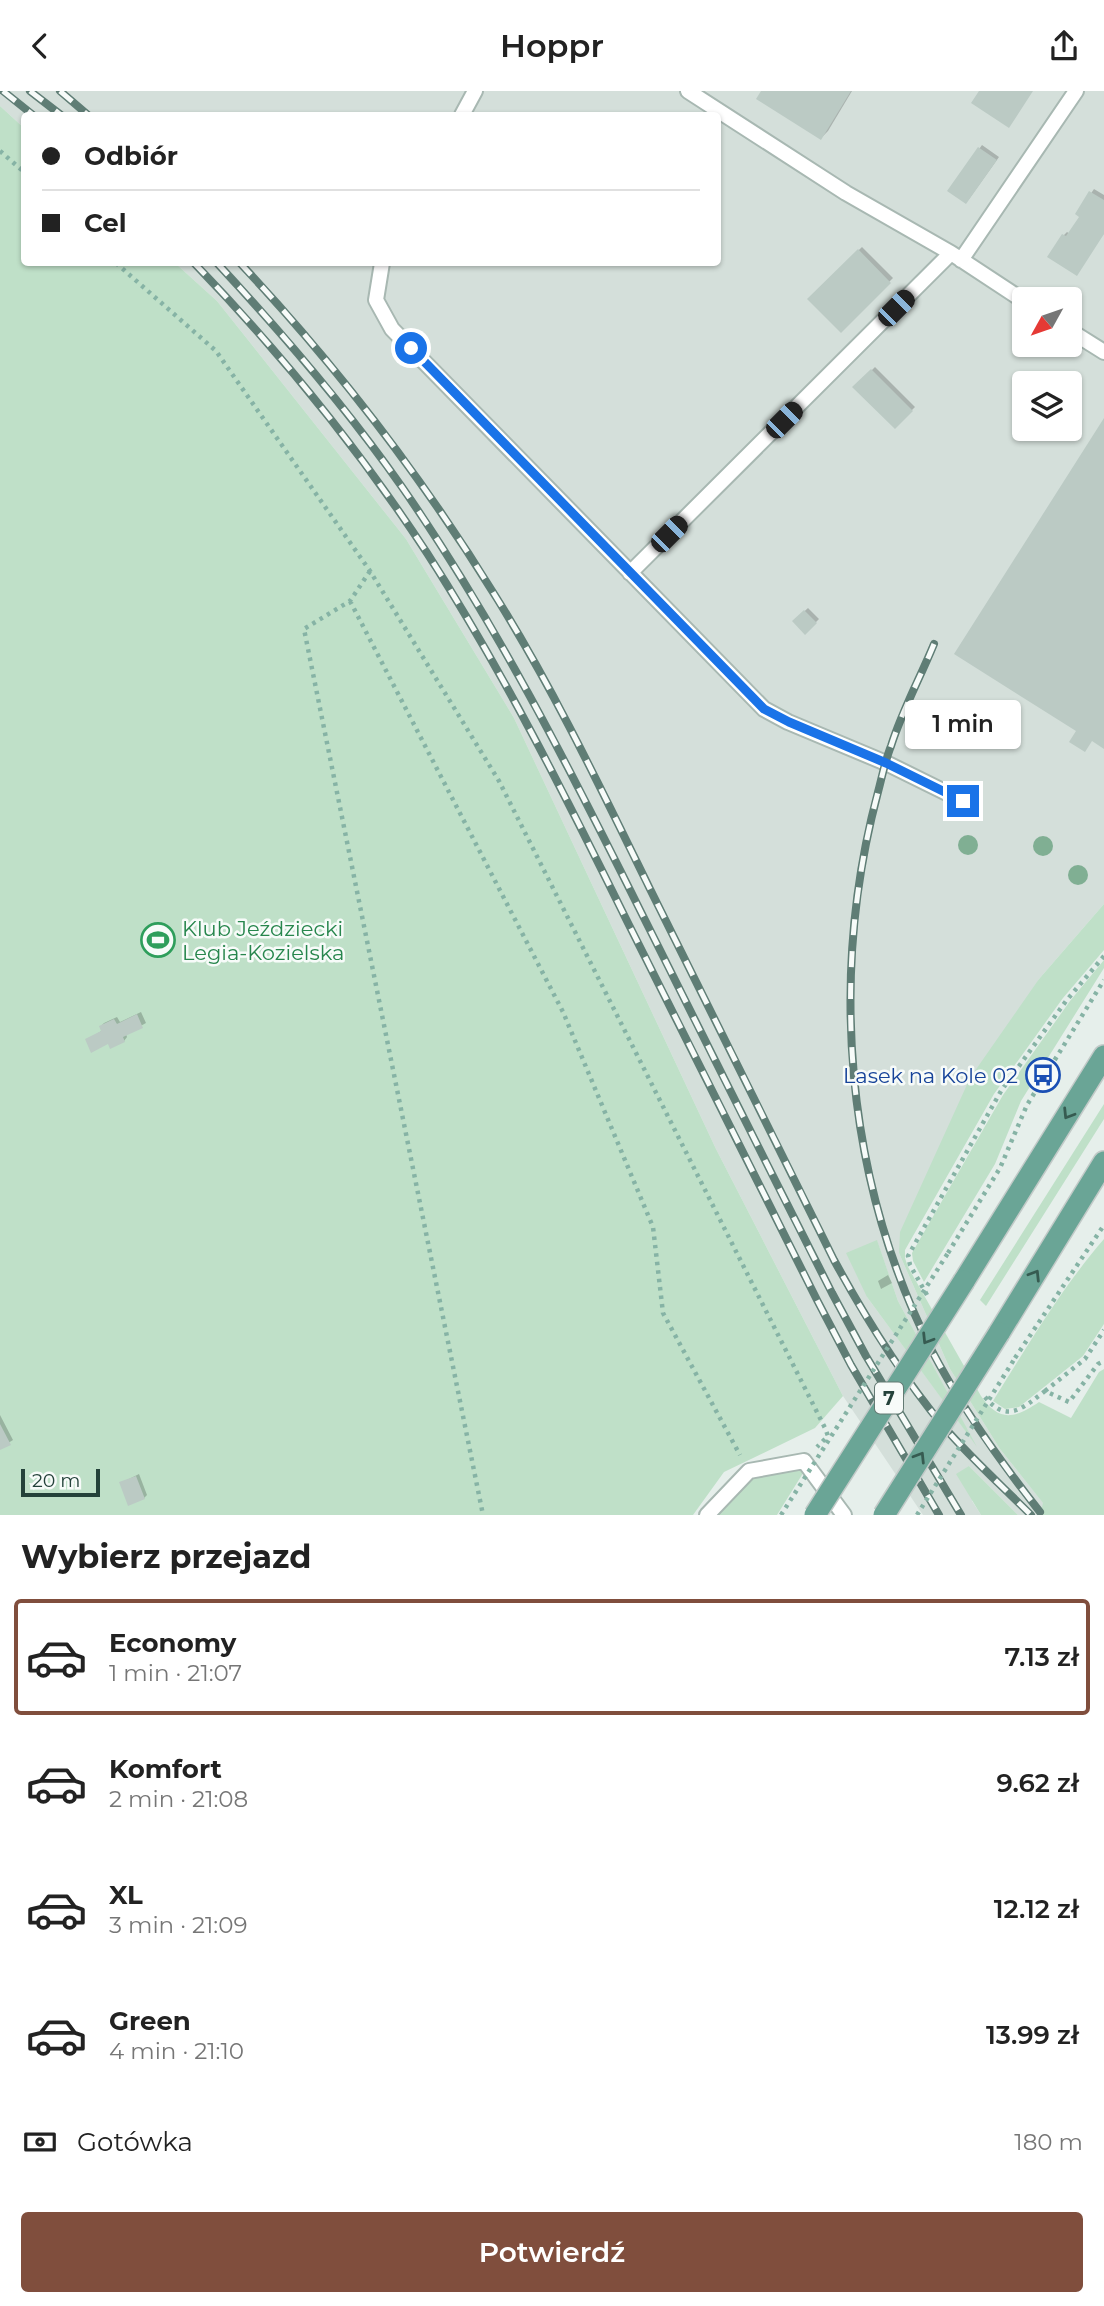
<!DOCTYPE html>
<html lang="pl">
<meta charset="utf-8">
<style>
body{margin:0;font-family:Montserrat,sans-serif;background:#f6f6f6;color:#222;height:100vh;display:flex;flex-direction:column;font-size:26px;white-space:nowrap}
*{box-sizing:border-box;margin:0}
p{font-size:23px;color:#767676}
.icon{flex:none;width:38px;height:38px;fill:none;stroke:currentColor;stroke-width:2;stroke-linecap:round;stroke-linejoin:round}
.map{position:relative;height:1424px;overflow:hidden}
.side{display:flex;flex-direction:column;background:#fff;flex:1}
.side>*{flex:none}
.guide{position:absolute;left:21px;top:21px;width:700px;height:154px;border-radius:7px;box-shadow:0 2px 5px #0004;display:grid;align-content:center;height:154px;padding:0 21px;background:#fff}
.needle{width:46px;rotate:230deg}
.fabs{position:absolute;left:1012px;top:196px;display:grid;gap:14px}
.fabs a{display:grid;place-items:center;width:70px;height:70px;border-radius:7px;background:#fff;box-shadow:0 2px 5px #0004;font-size:35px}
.scale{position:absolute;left:21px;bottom:18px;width:79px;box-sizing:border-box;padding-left:7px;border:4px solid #24423a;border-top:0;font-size:19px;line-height:24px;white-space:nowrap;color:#24423a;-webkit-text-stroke:5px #f7fbf9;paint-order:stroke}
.end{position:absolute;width:32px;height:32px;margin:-16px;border:9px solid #1a73e8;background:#fff;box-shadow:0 0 0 4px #fff}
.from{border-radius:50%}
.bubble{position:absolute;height:49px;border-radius:7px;background:#fff;box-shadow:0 2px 5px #0004;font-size:23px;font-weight:600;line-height:49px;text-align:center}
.car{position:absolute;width:21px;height:42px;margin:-21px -10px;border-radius:9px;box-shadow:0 0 5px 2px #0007;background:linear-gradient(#222 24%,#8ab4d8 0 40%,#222 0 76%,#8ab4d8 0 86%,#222 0)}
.guide b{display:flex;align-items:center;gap:24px;height:66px;font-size:26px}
.guide b+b{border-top:2px solid #e0e0e0}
.guide i{width:18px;height:18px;background:#222}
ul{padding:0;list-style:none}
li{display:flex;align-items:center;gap:21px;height:116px;margin:0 14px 10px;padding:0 7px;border:4px solid transparent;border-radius:7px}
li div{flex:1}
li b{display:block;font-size:26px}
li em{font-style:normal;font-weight:600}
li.active{border-color:#804e3d}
li>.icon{width:63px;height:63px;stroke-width:1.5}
h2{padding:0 21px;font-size:32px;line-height:84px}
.pay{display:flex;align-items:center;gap:18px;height:77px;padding:0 21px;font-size:26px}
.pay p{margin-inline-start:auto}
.cta{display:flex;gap:14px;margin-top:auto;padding:14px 21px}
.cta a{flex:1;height:80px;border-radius:7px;background:#804e3d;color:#fff;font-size:28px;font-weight:600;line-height:80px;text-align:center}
header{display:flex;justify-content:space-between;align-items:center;height:91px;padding:0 21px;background:#fff;font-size:32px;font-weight:600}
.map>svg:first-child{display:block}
.built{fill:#d4dfda;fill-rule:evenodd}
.green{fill:#bfe0c8}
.shadow{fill:#0003}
.building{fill:#bbcac4}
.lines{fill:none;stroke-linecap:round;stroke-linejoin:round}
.lane-casing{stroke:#a8b8b2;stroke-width:18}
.primary-casing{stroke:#c2cac8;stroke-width:24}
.path{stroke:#86b3a5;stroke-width:4.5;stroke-dasharray:3.5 5;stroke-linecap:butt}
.lane{stroke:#fff;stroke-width:14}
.primary{stroke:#6aa596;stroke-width:21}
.rail-casing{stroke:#5f7d75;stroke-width:8}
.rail{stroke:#f7fbf9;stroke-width:5;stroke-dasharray:16;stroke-linecap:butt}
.primary-bridge-casing{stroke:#c2cac8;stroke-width:24;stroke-linecap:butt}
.path-bridge{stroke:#86b3a5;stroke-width:4.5;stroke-dasharray:3.5 5;stroke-linecap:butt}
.primary-bridge{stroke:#6aa596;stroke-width:21}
.tree{fill:#80af93}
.oneway{stroke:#365b51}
.route{stroke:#1a73e8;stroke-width:9}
.labels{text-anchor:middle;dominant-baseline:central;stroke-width:5;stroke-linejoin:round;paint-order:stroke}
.shield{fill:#f7fbf9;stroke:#637a73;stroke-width:2}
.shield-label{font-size:19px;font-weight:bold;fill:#24423a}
.leisure-label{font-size:21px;fill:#27864d;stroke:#f7fbf9;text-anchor:start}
.transit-label{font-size:21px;fill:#164399;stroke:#f7fbf9;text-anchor:end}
</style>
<header><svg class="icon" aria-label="back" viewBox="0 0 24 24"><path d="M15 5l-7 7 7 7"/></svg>Hoppr<svg class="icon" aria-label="share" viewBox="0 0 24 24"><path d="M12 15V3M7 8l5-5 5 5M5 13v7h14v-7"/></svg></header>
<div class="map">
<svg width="1104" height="1424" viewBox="0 0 1104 1424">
<rect width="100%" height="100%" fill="#e6efeb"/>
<path class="built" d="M 0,0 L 1104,0 L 1104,813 L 1039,888 L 899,1162 L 950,1278 L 1000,1358 L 1053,1424 L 1018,1424 L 969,1375 L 972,1410 L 981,1424 L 923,1424 L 843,1305 L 716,1058 L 514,627 L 406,448 L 217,210 L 175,172 L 718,172 L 718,24 L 24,24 L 24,37 L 0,15 ZM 1024,208 L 1069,208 L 1069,254 L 1024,254 ZM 1024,292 L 1069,292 L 1069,338 L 1024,338 ZM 877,1150 L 898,1210 L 973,1350 L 867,1206 Z"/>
<path class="green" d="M 0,15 L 24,37 L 24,172 L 175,172 L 217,210 L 406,448 L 514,627 L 716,1058 L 843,1305 L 815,1337 L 724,1381 L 693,1424 L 0,1424 Z
M 1104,813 L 1104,859 L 1063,907 L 994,1003 L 905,1159 L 905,1167 L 908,1176 L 981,1305 C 999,1331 1014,1328 1039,1311 L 1071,1327 L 1099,1281 L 1104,1278 L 1104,1424 L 1040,1424 L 1043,1412 L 1000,1358 L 950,1278 L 899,1162 L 900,1141 L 970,987 L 1039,888 Z
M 1104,869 L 1104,877 L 1021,1010 L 995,1073 L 924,1191 L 913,1170 L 912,1162 L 1003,1004 L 1070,910 Z
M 1104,1013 L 1104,1028 L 986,1215 L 980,1209 Z
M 1104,1148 L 1104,1233 L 1083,1265 L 1019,1316 L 1005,1318 L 993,1310 C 1028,1254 1061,1198 1104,1148 Z
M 877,1149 L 898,1210 L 977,1356 L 867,1206 L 846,1162 Z
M 969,1375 L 1018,1424 L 981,1424 L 956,1383 Z
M 792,1376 L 805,1379 L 777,1424 L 713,1424 L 742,1393 L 754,1385 Z"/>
<path class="shadow" d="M 763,0 L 852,0 L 828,40 L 821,47 Z
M 982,54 L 999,66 L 969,108 L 949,99 Z
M 1094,98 L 1104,104 L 1104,143 L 1049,165 L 1064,144 L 1067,141 L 1070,143 L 1081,125 L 1077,123 Z
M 862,156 L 893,187 L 841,239 L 809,208 Z
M 875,276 L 915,316 L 895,336 L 855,296 Z
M 808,517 L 819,528 L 805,542 L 794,530 Z
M 141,921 L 146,932 L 126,943 L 127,946 L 124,950 L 109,951 L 87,949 L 103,939 L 101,935 L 104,932 L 117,926 L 120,931 Z
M 888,1184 L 892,1192 L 881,1198 L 878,1190 Z
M 0,1324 L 13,1349 L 0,1357 Z
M 139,1383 L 147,1404 L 144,1407 L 121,1392 Z"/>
<path class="building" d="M 761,0 L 851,0 L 821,49 L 756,8 Z
M 979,0 L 1033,0 L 1009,37 L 971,12 Z
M 978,56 L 997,69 L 966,113 L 947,100 Z
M 1089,100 L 1104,109 L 1104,143 L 1077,185 L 1047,166 L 1062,143 L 1066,145 L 1079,126 L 1075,123 Z
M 858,158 L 891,192 L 841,242 L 807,208 Z
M 871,278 L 913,320 L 895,338 L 852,296 Z
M 1104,327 L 1104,658 L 1092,650 L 1085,661 L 1069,651 L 1076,640 L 954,563 Z
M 804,519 L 817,532 L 805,544 L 792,530 Z
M 137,923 L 143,937 L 123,946 L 125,951 L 110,958 L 108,953 L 91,962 L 85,948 L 101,940 L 99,935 L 114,928 L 117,933 Z
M 0,1333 L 11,1354 L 0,1359 Z
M 136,1385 L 145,1408 L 128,1415 L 119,1391 Z"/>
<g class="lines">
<g class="lane-casing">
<path id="lane" d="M 688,0 L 846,102 L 951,162 L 1024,210
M 462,24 L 475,0
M 961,169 L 1076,0
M 382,172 L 376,209 L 392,238 L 764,618 L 788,631 L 886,672 L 963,710
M 1069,239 L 1104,261
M 630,482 L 951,162
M 707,1424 L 749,1380 L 804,1370 L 844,1424"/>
</g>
<g class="primary-casing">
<path id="primary" d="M 964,1190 L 1104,965
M 999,1242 L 1104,1071"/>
</g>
<path class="path" d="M 0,60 L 24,81
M 116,172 L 216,260 L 370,480 L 499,690 L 825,1337 L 828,1345 L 817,1356
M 370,480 L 350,510 L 304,538 L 483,1424
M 350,510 L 563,921 L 653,1136 L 663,1222 L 740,1364
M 948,1162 L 1000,1077 L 1027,1014 L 1104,889
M 927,1204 L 910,1174 L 908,1165 L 1001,1000 L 1066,910 L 1104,865
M 1015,1267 L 1104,1134
M 1045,1300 L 1085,1268 L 1104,1239
M 985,1306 C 1007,1333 1023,1317 1045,1300 L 1069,1311 L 1098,1273 L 1104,1270"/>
<use href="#lane" class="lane"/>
<use href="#primary" class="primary"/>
<g class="rail-casing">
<path id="rail" d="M 3,0 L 33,24
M 30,0 L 61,24
M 60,0 L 88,24
M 194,172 C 280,261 359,358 427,462 C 503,580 566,706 628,832 C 691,957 754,1083 817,1209 L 851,1274 L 939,1424
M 217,172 C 283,243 346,316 402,396 C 495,530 569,676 642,823 C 705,949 768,1076 832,1202 L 866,1265 L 961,1424
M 240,172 C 336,274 422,386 496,506 C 554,599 601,698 649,796 C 711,921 773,1045 834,1169 C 866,1228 901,1284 944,1336 C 971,1367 1002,1395 1031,1424
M 934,553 C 920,587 902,620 891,655 C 885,670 882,686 878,701 C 829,885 845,1087 931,1258 C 961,1316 1000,1370 1040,1421"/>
</g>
<use href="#rail" class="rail"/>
<g class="primary-bridge-casing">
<path id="primary-bridge" d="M 815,1424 L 964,1190
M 884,1424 L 999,1242"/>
</g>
<path class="path-bridge" d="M 781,1424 L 948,1162
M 917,1424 L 1015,1267"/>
<use href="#primary-bridge" class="primary-bridge"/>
</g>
<g class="tree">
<circle cx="968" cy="754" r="10"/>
<circle cx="1043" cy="755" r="10"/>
<circle cx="1078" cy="784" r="10"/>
</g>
<defs><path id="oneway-chevron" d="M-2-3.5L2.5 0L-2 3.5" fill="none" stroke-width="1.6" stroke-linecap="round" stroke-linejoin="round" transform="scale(1.75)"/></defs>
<g class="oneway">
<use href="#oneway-chevron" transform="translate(1068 1023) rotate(122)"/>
<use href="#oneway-chevron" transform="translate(1035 1184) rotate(-58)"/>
<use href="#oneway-chevron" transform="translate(927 1248) rotate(122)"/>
<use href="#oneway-chevron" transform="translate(920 1366) rotate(-58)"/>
</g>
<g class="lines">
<path class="route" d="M 411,257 L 764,618 L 789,631 L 886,672 L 963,710"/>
</g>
<defs>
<g id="stadium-ring" transform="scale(1.75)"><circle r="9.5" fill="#f7fbf9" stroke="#2e9e5b" stroke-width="1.5"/><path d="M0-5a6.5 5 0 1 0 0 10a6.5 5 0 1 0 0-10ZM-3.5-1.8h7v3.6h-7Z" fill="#2e9e5b"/></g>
<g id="bus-ring" transform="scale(1.75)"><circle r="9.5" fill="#f7fbf9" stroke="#1a4fb4" stroke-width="1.5"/><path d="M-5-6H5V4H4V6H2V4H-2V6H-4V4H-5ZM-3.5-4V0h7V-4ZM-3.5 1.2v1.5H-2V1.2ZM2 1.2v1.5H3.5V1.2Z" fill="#1a4fb4"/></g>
</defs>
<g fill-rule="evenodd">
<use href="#stadium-ring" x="158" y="849"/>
<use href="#bus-ring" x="1043" y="984"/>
</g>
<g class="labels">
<rect class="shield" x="875" y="1291.5" width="28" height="31" rx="5"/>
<g class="shield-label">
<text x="889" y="1307">7</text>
</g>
<g class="leisure-label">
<text x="182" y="837">Klub Jeździecki<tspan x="182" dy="24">Legia-Kozielska</tspan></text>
</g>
<g class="transit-label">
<text x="1018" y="984">Lasek na Kole 02</text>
</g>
</g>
</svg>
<div class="fabs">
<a><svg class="needle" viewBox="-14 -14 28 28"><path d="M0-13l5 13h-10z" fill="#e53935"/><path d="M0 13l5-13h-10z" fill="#767676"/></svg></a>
<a><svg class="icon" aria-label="layers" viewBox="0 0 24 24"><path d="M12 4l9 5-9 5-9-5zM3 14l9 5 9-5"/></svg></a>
</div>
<div class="scale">20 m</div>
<i class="end from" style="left:411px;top:257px"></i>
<i class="end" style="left:963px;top:710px"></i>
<div class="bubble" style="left:905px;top:609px;width:116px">1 min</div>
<i class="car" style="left:896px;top:217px;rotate:45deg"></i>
<i class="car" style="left:784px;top:329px;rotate:45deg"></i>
<i class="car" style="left:669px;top:443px;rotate:45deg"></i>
<div class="guide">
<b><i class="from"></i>Odbiór</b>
<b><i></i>Cel</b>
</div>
</div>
<section class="side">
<h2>Wybierz przejazd</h2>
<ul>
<li class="active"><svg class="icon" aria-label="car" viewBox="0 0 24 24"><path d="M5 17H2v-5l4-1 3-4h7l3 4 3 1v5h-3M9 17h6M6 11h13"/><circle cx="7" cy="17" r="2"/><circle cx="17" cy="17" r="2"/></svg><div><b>Economy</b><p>1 min · 21:07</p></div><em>7.13 zł</em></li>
<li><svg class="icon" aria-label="car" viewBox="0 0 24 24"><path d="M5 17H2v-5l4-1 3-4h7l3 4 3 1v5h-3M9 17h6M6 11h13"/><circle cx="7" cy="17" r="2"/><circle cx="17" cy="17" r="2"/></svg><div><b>Komfort</b><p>2 min · 21:08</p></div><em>9.62 zł</em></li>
<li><svg class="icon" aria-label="car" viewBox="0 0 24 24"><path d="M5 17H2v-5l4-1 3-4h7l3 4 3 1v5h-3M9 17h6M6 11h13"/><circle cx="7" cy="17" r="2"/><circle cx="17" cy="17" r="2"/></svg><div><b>XL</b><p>3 min · 21:09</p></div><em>12.12 zł</em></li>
<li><svg class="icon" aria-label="car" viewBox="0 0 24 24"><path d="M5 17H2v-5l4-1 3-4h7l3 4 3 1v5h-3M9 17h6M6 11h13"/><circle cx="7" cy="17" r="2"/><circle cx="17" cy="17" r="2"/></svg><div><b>Green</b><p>4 min · 21:10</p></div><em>13.99 zł</em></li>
</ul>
<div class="pay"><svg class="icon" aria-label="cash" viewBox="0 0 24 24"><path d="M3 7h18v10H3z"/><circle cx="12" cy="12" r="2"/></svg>Gotówka<p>180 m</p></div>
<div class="cta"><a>Potwierdź</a></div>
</section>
